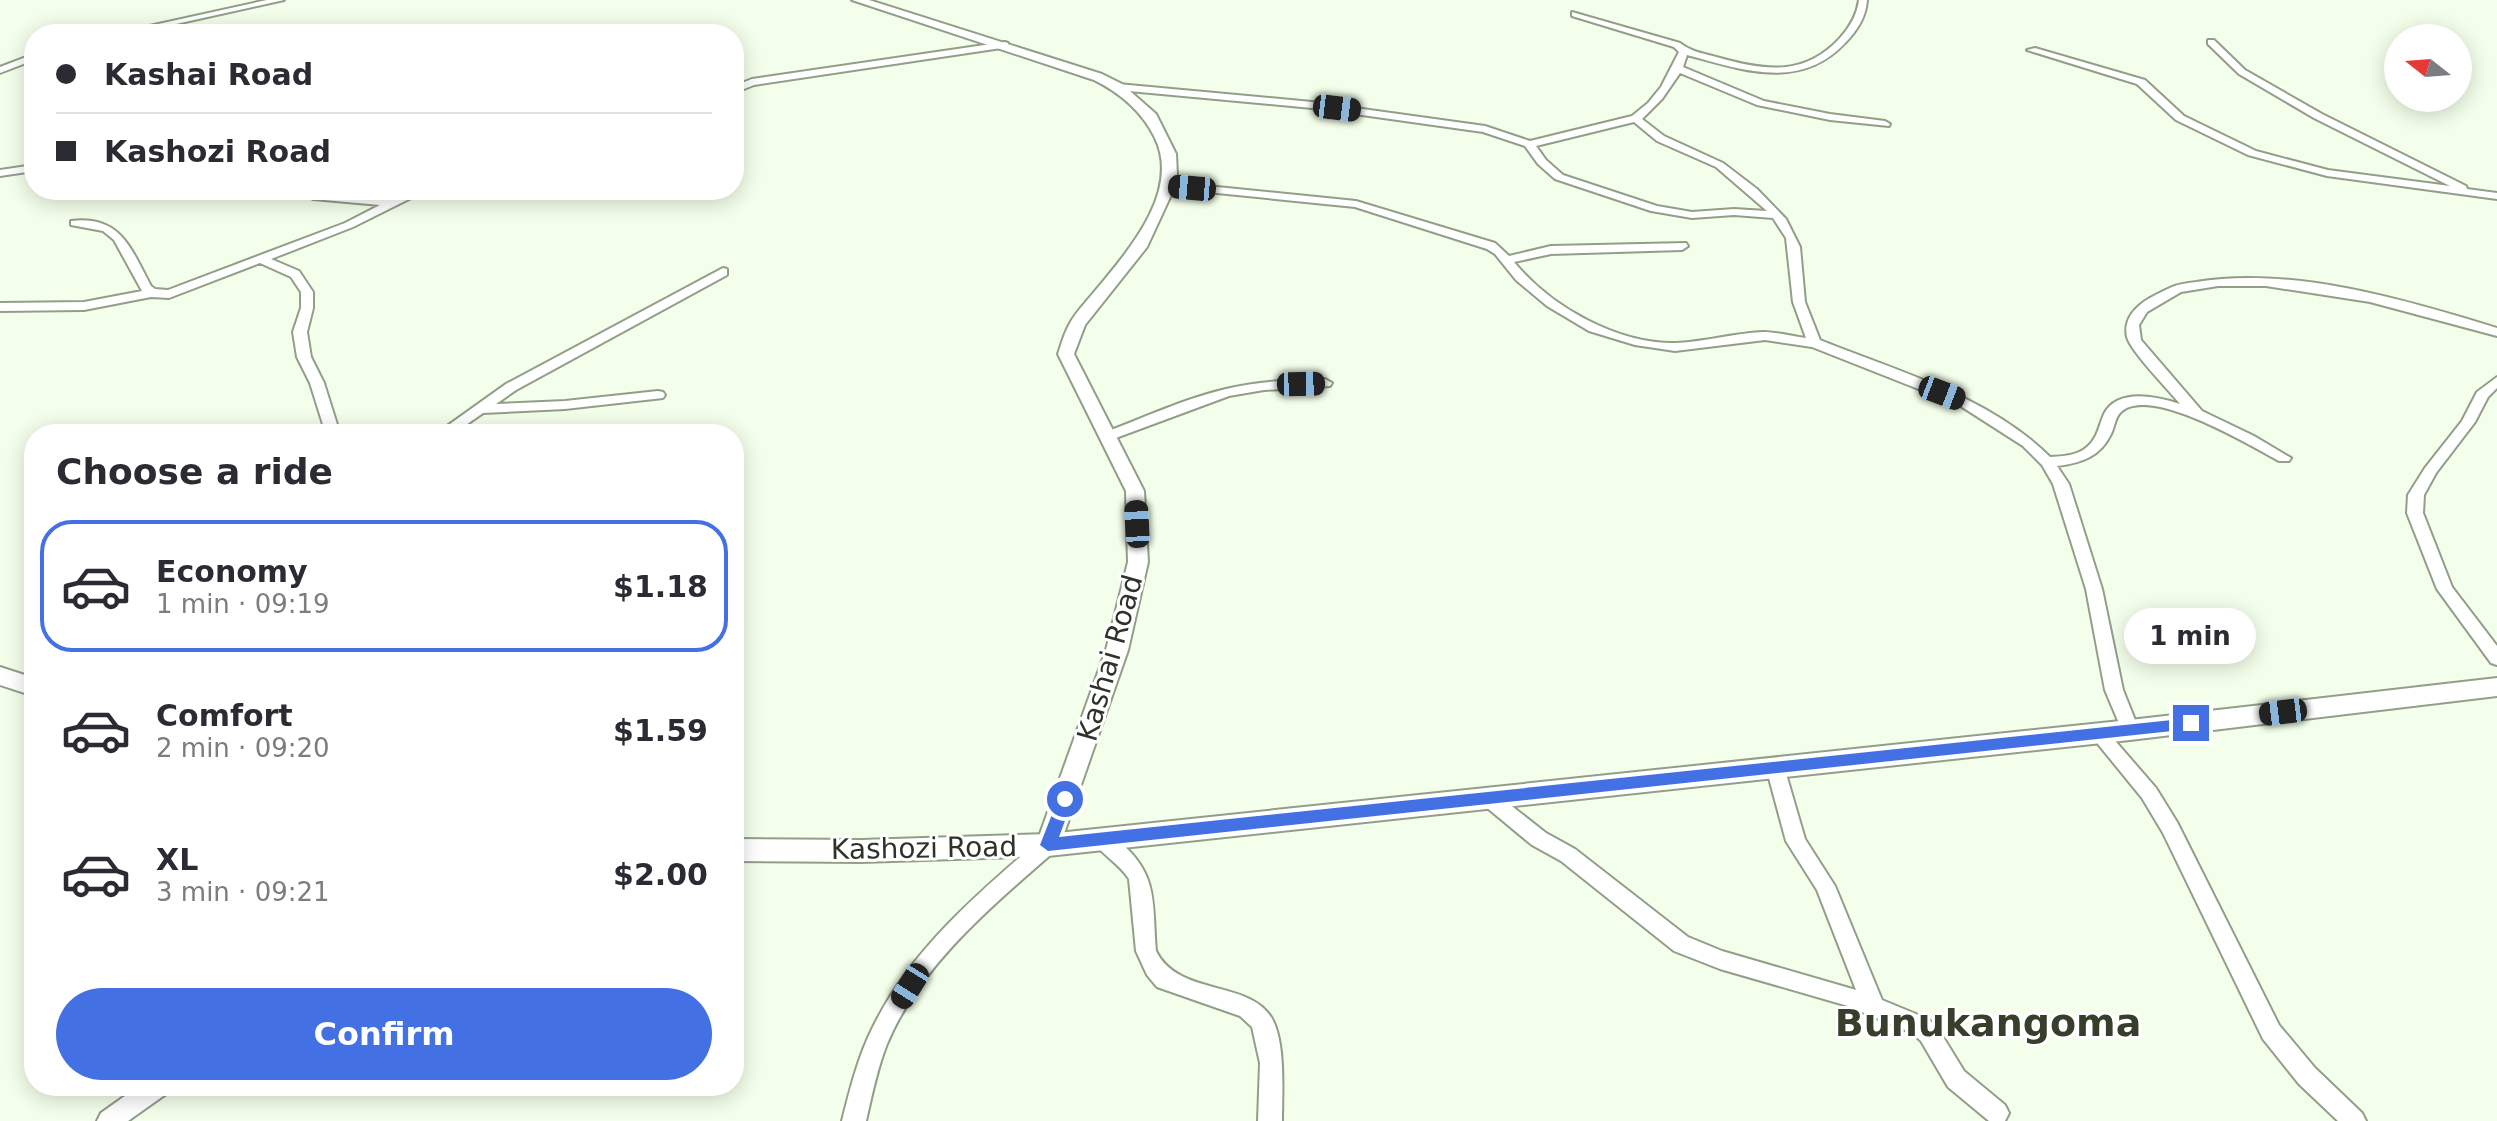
<!DOCTYPE html>
<meta charset="utf-8">
<style>
body{margin:0;font-family:"DejaVu Sans",sans-serif;background:#f7f7f7;color:#2b2b33;height:100vh;display:flex;flex-direction:column;font-size:30px;white-space:nowrap}
*{box-sizing:border-box;margin:0}
p{font-size:26px;color:#7c7c81}
.icon{flex:none;width:44px;height:44px;fill:none;stroke:currentColor;stroke-width:2;stroke-linecap:round;stroke-linejoin:round}
.map{position:relative;flex:1;overflow:hidden}
.side{position:absolute;left:24px;top:424px;width:720px;height:672px;display:flex;flex-direction:column;background:#fff;border-radius:32px;box-shadow:0 4px 20px #0003}
.side>*{flex:none}
.top-card{position:absolute;left:24px;top:24px;width:720px;height:176px;border-radius:32px;box-shadow:0 4px 20px #0003;display:grid;align-content:center;height:176px;padding:0 32px;background:#fff}
.needle{width:52px;rotate:287deg}
.controls{position:absolute;left:2384px;top:24px;display:grid;gap:16px}
.controls a{display:grid;place-items:center;width:88px;height:88px;border-radius:50%;background:#fff;box-shadow:0 4px 20px #0003;font-size:40px}
.end{position:absolute;width:36px;height:36px;margin:-18px;border:10px solid #4370e2;background:#fff;box-shadow:0 0 0 4px #fff}
.from{border-radius:50%}
.bubble{position:absolute;height:56px;border-radius:28px;background:#fff;box-shadow:0 4px 20px #0003;font-size:26px;font-weight:800;line-height:56px;text-align:center}
.car{position:absolute;width:24px;height:48px;margin:-24px -12px;border-radius:10px;box-shadow:0 0 6px 2px #0007;background:linear-gradient(#222 24%,#8ab4d8 0 40%,#222 0 76%,#8ab4d8 0 86%,#222 0)}
.top-card b{display:flex;align-items:center;gap:28px;height:76px;font-size:30px}
.top-card b+b{border-top:2px solid #e1e1e2}
.top-card i{width:20px;height:20px;background:#2b2b33}
ul{padding:0;list-style:none}
li{display:flex;align-items:center;gap:24px;height:132px;margin:0 16px 12px;padding:0 16px;border:4px solid transparent;border-radius:32px}
li div{flex:1}
li b{display:block;font-size:30px}
li em{font-style:normal;font-weight:800}
li.current{border-color:#4370e2}
li>.icon{width:72px;height:72px;stroke-width:1.5}
h2{padding:0 32px;font-size:36px;line-height:96px}
.button{display:flex;gap:16px;margin-top:auto;padding:16px 32px}
.button a{flex:1;height:92px;border-radius:48px;background:#4370e2;color:#fff;font-size:32px;font-weight:800;line-height:92px;text-align:center}
.map>svg:first-child{display:block}
.lines{fill:none;stroke-linecap:round;stroke-linejoin:round}
.minor-casing{stroke:#929f88;stroke-width:4}
.tertiary-casing{stroke:#929f88;stroke-width:4}
.secondary-casing{stroke:#929f88;stroke-width:4}
.minor{fill:#fff;fill-rule:evenodd}
.tertiary{fill:#fff;fill-rule:evenodd}
.secondary{fill:#fff;fill-rule:evenodd}
.route{fill:#4370e2}
.labels{text-anchor:middle;dominant-baseline:central;stroke-width:6;stroke-linejoin:round;paint-order:stroke}
.street-label{font-size:28px;fill:#2e3329;stroke:#fff}
.near-quarter-label{font-size:38px;font-weight:bold;fill:#353f2b;stroke:#fff}
</style>
<div class="map">
<svg width="2497" height="1121" viewBox="0 0 2497 1121">
<rect width="100%" height="100%" fill="#f4ffeb"/>
<g class="lines">
<g class="minor-casing">
<path id="minor" d="M 267,0 L 284,0 L 131,34 L 113,34 Z
M 1859,0 L 1867,0 C 1866,17 1857,31 1845,43 C 1800,91 1743,70 1687,55 L 1683,67 L 1764,101 L 1830,114 L 1885,121 L 1890,124 L 1889,126 L 1830,120 L 1757,105 L 1680,73 L 1662,99 L 1642,119 L 1664,136 L 1723,163 L 1757,189 L 1786,219 L 1800,247 L 1805,302 L 1820,340 C 1899,372 1989,396 2050,457 C 2063,456 2077,456 2087,447 C 2098,438 2099,425 2104,414 C 2118,387 2158,397 2180,404 C 2169,390 2131,352 2127,337 C 2123,319 2136,306 2150,298 C 2157,294 2165,290 2172,287 C 2179,284 2188,283 2196,282 C 2292,266 2406,300 2497,328 L 2497,336 L 2370,302 L 2266,286 L 2218,286 L 2181,292 L 2147,312 L 2139,325 L 2141,340 L 2202,411 L 2254,436 L 2291,458 L 2289,461 L 2279,461 C 2249,445 2150,385 2121,412 C 2115,417 2115,426 2111,434 C 2100,457 2081,463 2057,466 L 2069,484 L 2102,589 L 2123,690 L 2139,730 L 2136,735 L 2130,737 L 2124,735 L 2105,690 L 2086,589 L 2053,484 L 2042,465 L 2023,446 L 1959,405 L 1812,347 L 1765,340 L 1675,351 L 1635,345 L 1589,331 L 1547,306 L 1516,280 L 1495,254 L 1487,249 L 1355,207 L 1167,188 L 1161,185 L 1167,182 L 1356,201 L 1495,243 L 1509,256 L 1551,246 L 1686,243 L 1688,246 L 1682,250 L 1551,254 L 1514,262 C 1551,307 1617,344 1676,343 C 1705,342 1734,333 1763,332 C 1777,332 1792,336 1806,338 L 1793,302 L 1786,238 L 1773,218 L 1734,215 L 1692,218 L 1651,211 L 1555,179 L 1538,164 L 1525,146 L 1483,132 L 1312,108 L 1118,90 L 1113,87 L 1118,84 L 1312,102 L 1485,126 L 1530,141 L 1632,116 L 1648,103 L 1661,87 L 1679,52 L 1674,47 L 1572,16 L 1572,12 L 1680,43 C 1691,52 1706,54 1720,58 C 1766,71 1805,76 1840,38 C 1850,27 1857,15 1859,0 ZM 1634,122 L 1657,141 L 1716,167 L 1767,211 L 1734,209 L 1692,212 L 1657,206 L 1563,175 L 1546,160 L 1536,146 Z
M 2208,40 L 2214,40 L 2245,70 L 2322,114 L 2466,186 L 2467,189 L 2497,193 L 2497,199 L 2327,176 L 2248,155 L 2176,120 L 2137,84 L 2027,50 L 2035,48 L 2145,80 L 2184,116 L 2256,151 L 2328,170 L 2450,186 L 2314,118 L 2239,74 L 2208,44 Z
M 1005,42 L 1008,43 L 1008,47 L 754,85 L 734,93 L 734,86 L 752,79 Z
M 34,54 L 34,60 L 0,73 L 0,67 Z
M 34,165 L 34,171 L 0,176 L 0,170 Z
M 309,190 L 392,200 L 412,190 L 427,190 L 353,227 L 271,259 L 299,271 L 313,292 L 313,308 L 307,332 L 311,357 L 324,383 L 340,434 L 326,434 L 310,383 L 297,357 L 293,332 L 301,308 L 301,292 L 291,277 L 260,263 L 169,298 L 151,297 L 84,310 L 0,311 L 0,303 L 84,302 L 142,291 L 114,240 L 103,231 L 71,225 L 71,221 C 121,215 131,249 151,286 L 155,289 L 168,290 L 345,223 L 380,205 L 313,199 L 307,196 Z
M 723,268 L 727,269 L 727,275 L 516,390 L 496,404 L 565,401 L 658,391 L 663,392 L 665,395 L 663,398 L 565,409 L 483,413 L 453,434 L 436,434 L 506,384 Z
M 2497,377 L 2497,388 L 2488,397 L 2475,422 L 2436,473 L 2424,495 L 2423,513 L 2452,587 L 2497,646 L 2497,665 L 2491,663 L 2437,589 L 2407,513 L 2408,495 L 2425,468 L 2462,421 L 2477,392 Z
M 1325,379 L 1332,383 L 1330,386 L 1264,390 L 1229,396 L 1113,439 L 1108,440 L 1101,436 L 1103,433 C 1144,418 1183,399 1226,389 C 1259,381 1292,380 1325,379 Z
M 2098,726 L 2104,728 L 2156,788 L 2177,822 L 2279,1025 L 2315,1068 L 2362,1113 L 2366,1121 L 2338,1121 L 2299,1084 L 2263,1039 L 2163,833 L 2142,798 L 2089,733 L 2092,728 Z
M 1775,760 L 1782,762 L 1784,767 L 1805,839 L 1835,886 L 1882,1000 L 1928,1019 L 1937,1027 L 1964,1071 L 2005,1105 L 2009,1113 L 2005,1121 L 1989,1121 L 1948,1087 L 1921,1041 L 1912,1033 L 1848,1006 L 1720,969 L 1674,951 L 1561,861 L 1532,845 L 1480,802 L 1478,797 L 1480,792 L 1487,789 L 1494,792 L 1546,833 L 1575,849 L 1688,937 L 1722,951 L 1856,990 L 1817,890 L 1786,841 L 1766,767 L 1768,762 Z
M 1101,830 C 1110,833 1115,839 1122,844 C 1159,876 1152,906 1156,951 C 1178,996 1248,980 1271,1017 C 1286,1041 1282,1093 1282,1121 L 1258,1121 L 1260,1063 L 1252,1027 L 1240,1016 L 1157,987 L 1147,975 L 1136,951 L 1129,879 C 1119,863 1100,854 1091,838 L 1094,832 Z
M 1048,837 L 1055,839 L 1058,845 L 1055,851 C 992,906 920,965 887,1044 C 877,1069 872,1095 866,1121 L 842,1121 C 850,1089 858,1057 873,1027 C 911,950 977,894 1041,839 Z
M 139,1086 L 169,1086 L 166,1094 L 128,1121 L 97,1121 L 101,1113 Z"/>
</g>
<g class="tertiary-casing">
<path id="tertiary" d="M 852,0 L 869,0 L 1102,74 L 1122,84 L 1156,114 L 1176,154 L 1177,175 L 1172,193 L 1147,247 L 1085,325 L 1074,354 L 1144,491 L 1148,562 L 1128,650 L 1060,845 L 1057,852 L 1048,855 L 1039,852 L 1036,845 L 1106,650 L 1128,562 L 1126,491 L 1058,354 C 1061,345 1064,334 1069,325 C 1075,313 1087,301 1095,291 C 1128,251 1181,192 1155,138 C 1142,111 1120,93 1094,80 Z"/>
</g>
<g class="secondary-casing">
<path id="secondary" d="M 0,667 L 34,678 L 34,696 L 0,685 Z
M 2497,678 L 2497,696 L 2130,740 L 1048,856 L 861,862 L 734,861 L 734,839 L 861,840 L 1048,834 L 2130,720 Z"/>
</g>
<use href="#minor" class="minor"/>
<use href="#tertiary" class="tertiary"/>
<use href="#secondary" class="secondary"/>
</g>
<path class="route" d="M 2191,718 L 2198,723 L 2191,729 L 1048,851 L 1040,845 L 1058,799 L 1065,792 L 1073,799 L 1059,837 Z"/>
<g class="labels">
<g class="street-label">
<text transform="translate(1110 658) rotate(-74)">Kashai Road</text>
<text transform="translate(924 848) rotate(-1)">Kashozi Road</text>
</g>
<g class="near-quarter-label">
<text x="1988" y="1023">Bunukangoma</text>
</g>
</g>
</svg>
<div class="controls">
<a><svg class="needle" viewBox="-14 -14 28 28"><path d="M0-13l5 13h-10z" fill="#e53935"/><path d="M0 13l5-13h-10z" fill="#7c7c81"/></svg></a>
</div>
<i class="end from" style="left:1065px;top:799px"></i>
<i class="end" style="left:2191px;top:723px"></i>
<div class="bubble" style="left:2124px;top:608px;width:132px">1 min</div>
<i class="car" style="left:1337px;top:108px;rotate:97deg"></i>
<i class="car" style="left:1192px;top:188px;rotate:275deg"></i>
<i class="car" style="left:1301px;top:384px;rotate:89deg"></i>
<i class="car" style="left:1942px;top:393px;rotate:111deg"></i>
<i class="car" style="left:1137px;top:524px;rotate:357deg"></i>
<i class="car" style="left:2283px;top:712px;rotate:263deg"></i>
<i class="car" style="left:910px;top:986px;rotate:212deg"></i>
<div class="top-card">
<b><i class="from"></i>Kashai Road</b>
<b><i></i>Kashozi Road</b>
</div>
<section class="side">
<h2>Choose a ride</h2>
<ul>
<li class="current"><svg class="icon" aria-label="car" viewBox="0 0 24 24"><path d="M5 17H2v-5l4-1 3-4h7l3 4 3 1v5h-3M9 17h6M6 11h13"/><circle cx="7" cy="17" r="2"/><circle cx="17" cy="17" r="2"/></svg><div><b>Economy</b><p>1 min · 09:19</p></div><em>$1.18</em></li>
<li><svg class="icon" aria-label="car" viewBox="0 0 24 24"><path d="M5 17H2v-5l4-1 3-4h7l3 4 3 1v5h-3M9 17h6M6 11h13"/><circle cx="7" cy="17" r="2"/><circle cx="17" cy="17" r="2"/></svg><div><b>Comfort</b><p>2 min · 09:20</p></div><em>$1.59</em></li>
<li><svg class="icon" aria-label="car" viewBox="0 0 24 24"><path d="M5 17H2v-5l4-1 3-4h7l3 4 3 1v5h-3M9 17h6M6 11h13"/><circle cx="7" cy="17" r="2"/><circle cx="17" cy="17" r="2"/></svg><div><b>XL</b><p>3 min · 09:21</p></div><em>$2.00</em></li>
</ul>
<div class="button"><a>Confirm</a></div>
</section>
</div>
